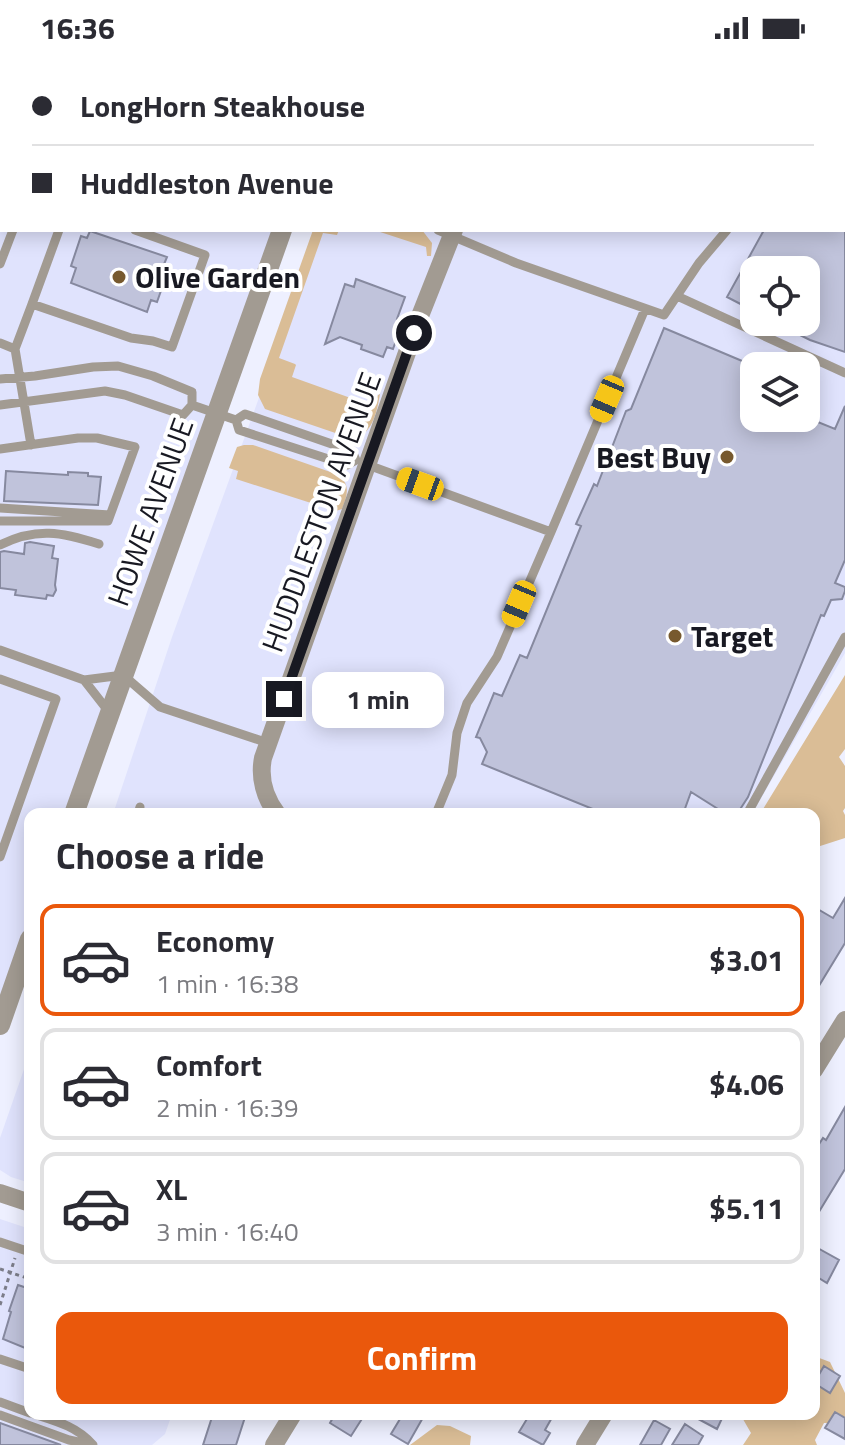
<!DOCTYPE html>
<meta charset="utf-8">
<style>
body{margin:0;font-family:"Titillium Web",sans-serif;background:#f2f2f3;color:#2b2b33;height:100vh;display:flex;flex-direction:column;font-size:30px;white-space:nowrap}
*{box-sizing:border-box;margin:0}
p{font-size:26px;color:#7c7c81}
.icon{flex:none;width:44px;height:44px;fill:none;stroke:currentColor;stroke-width:2;stroke-linecap:round;stroke-linejoin:round}
.map{position:relative;flex:1;overflow:hidden}
.panel{position:absolute;left:24px;top:752px;width:796px;height:612px;display:flex;flex-direction:column;background:#fff;border-radius:16px;box-shadow:0 4px 20px #0003}
.panel>*{flex:none}
.top-card{position:absolute;left:0px;top:0px;width:846px;height:176px;box-shadow:0 4px 20px #0003;display:grid;align-content:center;height:176px;padding:0 32px;background:#fff}
.controls{position:absolute;left:740px;top:200px;display:grid;gap:16px}
.controls a{display:grid;place-items:center;width:80px;height:80px;border-radius:16px;background:#fff;box-shadow:0 4px 20px #0003;font-size:40px}
.end{position:absolute;width:36px;height:36px;margin:-18px;border:10px solid #181922;background:#fff;box-shadow:0 0 0 4px #fff}
.from{border-radius:50%}
.bubble{position:absolute;height:56px;border-radius:16px;background:#fff;box-shadow:0 4px 20px #0003;font-size:26px;font-weight:700;line-height:56px;text-align:center}
.car{position:absolute;width:24px;height:48px;margin:-24px -12px;border-radius:10px;box-shadow:0 0 6px 2px #0007;background:linear-gradient(#f5c518 24%,#345 0 40%,#f5c518 0 76%,#345 0 86%,#f5c518 0)}
.top-card b{display:flex;align-items:center;gap:28px;height:76px;font-size:30px}
.top-card b+b{border-top:2px solid #e1e1e2}
.top-card i{width:20px;height:20px;background:#2b2b33}
ul{padding:0;list-style:none}
li{display:flex;align-items:center;gap:24px;height:112px;margin:0 16px 12px;padding:0 16px;border:4px solid #e1e1e2;border-radius:16px}
li div{flex:1}
li b{display:block;font-size:30px}
li em{font-style:normal;font-weight:700}
li.current{border-color:#ea580c}
li>.icon{width:72px;height:72px;stroke-width:1.5}
h2{padding:0 32px;font-size:36px;line-height:96px}
.primary-button{display:flex;gap:16px;margin-top:auto;padding:16px 32px}
.primary-button a{flex:1;height:92px;border-radius:16px;background:#ea580c;color:#fff;font-size:32px;font-weight:700;line-height:92px;text-align:center}
.status{display:flex;justify-content:space-between;align-items:center;height:56px;padding:0 40px;background:#fff;direction:ltr}
.status svg{height:22px;fill:currentColor}
.map>svg:first-child{display:block}
.built{fill:#e0e3fd;fill-rule:evenodd}
.green{fill:#dabd96}
.building{fill:#c0c3db;stroke:#86899f;stroke-width:2}
.lines{fill:none;stroke-linecap:round;stroke-linejoin:round}
.path{stroke:#7c7d89;stroke-width:3;stroke-dasharray:4 4;stroke-linecap:butt}
.service{stroke:#a29b92;stroke-width:9}
.minor{stroke:#a29b92;stroke-width:18}
.tertiary{stroke:#a29b92;stroke-width:20}
.route{stroke:#181922;stroke-width:10}
.poi-dot{fill:#77592e;stroke:#fff;stroke-width:3}
.labels{text-anchor:middle;dominant-baseline:central;stroke-width:8;stroke-linejoin:round;paint-order:stroke}
.poi-label{font-size:30px;font-weight:bold;fill:#181922;stroke:#fff;text-anchor:start}
.street-label{font-size:30px;fill:#181922;stroke:#fff}
</style>
<div class="status"><b>16:36</b><svg viewBox="0 0 49 12"><path d="M0 12V9h3v3zM5 12V6h3v6zM10 12V3h3v9zM15 12V0h3v12zM26 1h20v11H26zM47 4h2v5h-2z"/></svg></div>
<div class="map">
<svg width="845" height="1389" viewBox="0 0 845 1389">
<rect width="100%" height="100%" fill="#eef0ff"/>
<path class="built" d="M 0,0 L 344,0 L 343,2 L 2,2 L 2,174 L 282,174 L 74,758 L 30,758 L 30,883 L 0,969 Z
M 384,0 L 845,0 L 845,597 L 752,758 L 113,758 L 172,581 L 320,174 L 844,174 L 844,2 L 383,2 ZM 754,214 L 806,214 L 806,266 L 754,266 ZM 754,310 L 806,310 L 806,362 L 754,362 Z
M 30,996 L 30,1127 L 11,1121 L 0,1114 L 0,1082 Z
M 0,1163 L 30,1173 L 30,1358 L 172,1358 L 165,1378 L 152,1389 L 0,1389 Z"/>
<path class="green" d="M 313,174 L 339,174 L 337,179 L 323,177 L 279,302 L 295,308 L 296,309 L 292,321 L 373,350 L 378,339 L 380,338 C 377,356 372,382 350,382 L 265,353 L 258,339 L 260,323 Z
M 374,174 L 422,174 L 432,187 L 431,200 L 427,200 L 426,191 Z
M 244,389 L 253,389 L 339,419 C 351,430 347,440 342,453 L 336,455 L 236,423 L 238,415 L 229,412 L 237,391 Z
M 845,619 L 845,693 L 839,701 L 845,710 L 845,752 L 843,755 L 845,759 L 845,782 L 814,792 L 814,758 L 760,758 Z
M 814,1300 L 830,1306 L 845,1337 L 845,1367 L 824,1367 L 815,1384 L 817,1389 L 743,1389 L 751,1377 L 740,1358 L 814,1358 Z
M 437,1369 L 450,1370 L 471,1380 L 470,1389 L 410,1389 Z"/>
<path class="building" d="M 764,174 L 845,174 L 845,296 L 810,284 L 774,266 L 806,266 L 806,214 L 754,214 L 754,255 L 727,241 Z
M 90,175 L 167,201 L 162,213 L 168,215 L 157,246 L 151,244 L 147,256 L 71,227 L 76,212 L 71,210 L 81,180 L 87,182 Z
M 356,223 L 405,241 L 397,263 L 403,265 L 393,293 L 387,291 L 383,301 L 361,293 L 362,289 L 340,281 L 325,288 L 345,228 L 354,231 Z
M 664,272 L 754,310 L 754,362 L 808,362 L 835,373 L 845,350 L 845,504 L 835,527 L 845,531 L 845,535 L 842,543 L 831,544 L 824,560 L 821,559 L 748,741 L 737,758 L 726,758 L 691,736 L 683,758 L 605,758 L 482,708 L 487,696 L 480,682 L 476,681 L 494,637 L 502,640 L 520,599 L 527,602 L 581,470 L 576,468 L 594,428 L 597,430 L 626,355 L 631,353 Z
M 6,415 L 68,419 L 68,416 L 88,417 L 88,420 L 101,421 L 98,449 L 4,445 Z
M 30,486 L 54,490 L 52,502 L 58,503 L 55,529 L 56,534 L 53,540 L 47,539 L 46,543 L 15,539 L 16,534 L 0,532 L 0,496 L 4,495 L 24,498 L 25,487 Z
M 845,842 L 845,887 L 814,938 L 814,851 L 833,862 Z
M 845,1051 L 845,1113 L 814,1164 L 814,1096 L 823,1082 L 826,1084 Z
M 814,1190 L 839,1204 L 827,1227 L 814,1219 Z
M 18,1229 L 30,1233 L 30,1294 L 3,1283 L 11,1256 L 9,1255 Z
M 824,1310 L 840,1320 L 830,1337 L 814,1327 Z
M 835,1356 L 845,1362 L 845,1383 L 825,1372 Z
M 213,1358 L 246,1358 L 236,1389 L 203,1389 Z
M 335,1358 L 365,1358 L 351,1380 L 330,1367 Z
M 403,1358 L 425,1358 L 408,1388 L 391,1378 Z
M 530,1358 L 554,1358 L 545,1374 L 550,1377 L 543,1389 L 519,1376 Z
M 689,1358 L 724,1358 L 717,1373 Z
M 654,1364 L 670,1373 L 661,1389 L 640,1389 Z
M 0,1367 L 61,1389 L 0,1389 Z
M 685,1368 L 703,1380 L 698,1389 L 672,1389 Z"/>
<g class="lines">
<path class="path" d="M 0,1213 L 30,1223
M 0,1249 L 15,1202"/>
<path class="service" d="M 141,0 L 147,2
M 416,0 L 421,2
M 444,0 L 450,2
M 752,0 L 755,2
M 34,2 L 35,0
M 162,2 L 163,0
M 285,2 L 286,0
M 407,2 L 408,0
M 0,97 L 2,92
M 0,126 L 2,127
M 59,174 L 32,248 L 131,282 L 153,285 L 172,291 L 205,199 L 135,174
M 438,174 L 516,207 L 664,259 L 699,207 L 727,174
M 0,208 L 13,174
M 677,240 L 845,317
M 0,287 L 15,293 L 32,248
M 15,293 L 31,389
M 0,323 L 35,320 L 93,311 L 118,310 L 153,320 L 192,336 L 192,349 L 183,359 L 125,339 L 105,335 L 0,349
M 192,349 L 236,364 L 239,374 L 347,409 L 356,404 L 352,395 L 245,358 L 236,364
M 0,393 L 78,382 L 97,382 L 135,391 L 108,465 L 0,465
M 368,409 L 551,476 L 645,253
M 0,452 L 110,459
M 0,489 C 36,471 62,476 99,488
M 0,594 L 84,624 L 123,619 L 160,651 L 268,687
M 0,623 L 56,643 L 0,801
M 84,624 L 109,656
M 138,758 L 140,751
M 436,758 L 452,719 L 457,677 L 467,647 L 497,601 L 551,476
M 747,758 L 845,581
M 0,1186 L 30,1196
M 0,1303 L 30,1313
M 0,1346 L 30,1357
M 34,1358 C 56,1365 78,1371 93,1389
M 0,1359 L 69,1384 L 92,1389"/>
<path class="minor" d="M 535,2 L 536,0
M 277,758 C 265,742 259,722 263,702 L 420,260 L 454,174
M 814,1014 L 845,964
M 0,1137 L 30,1147
M 274,1389 L 293,1358
M 585,1389 L 604,1358"/>
<path class="tertiary" d="M 343,2 L 344,0
M 74,758 L 282,174
M 0,969 L 30,883"/>
</g>
<g class="lines">
<path class="route" d="M 284,643 L 414,277"/>
</g>
<g class="poi-dot">
<circle cx="119" cy="221" r="8"/>
<circle cx="727" cy="401" r="8"/>
<circle cx="675" cy="580" r="8"/>
</g>
<g class="labels">
<g class="poi-label">
<text x="135" y="221">Olive Garden</text>
<text x="711" y="401" text-anchor="end">Best Buy</text>
<text x="691" y="580">Target</text>
</g>
<g class="street-label">
<text transform="translate(150 456) rotate(-70)">HOWE AVENUE</text>
<text transform="translate(321 456) rotate(-70)">HUDDLESTON AVENUE</text>
</g>
</g>
</svg>
<div class="controls">
<a><svg class="icon" aria-label="locate" viewBox="0 0 24 24"><circle cx="12" cy="12" r="6"/><path d="M12 2v4M12 18v4M2 12h4M18 12h4"/></svg></a>
<a><svg class="icon" aria-label="layers" viewBox="0 0 24 24"><path d="M12 4l9 5-9 5-9-5zM3 14l9 5 9-5"/></svg></a>
</div>
<i class="end from" style="left:414px;top:277px"></i>
<i class="end" style="left:284px;top:643px"></i>
<div class="bubble" style="left:312px;top:616px;width:132px">1 min</div>
<i class="car" style="left:607px;top:343px;rotate:203deg"></i>
<i class="car" style="left:420px;top:428px;rotate:290deg"></i>
<i class="car" style="left:519px;top:548px;rotate:203deg"></i>
<div class="top-card">
<b><i class="from"></i>LongHorn Steakhouse</b>
<b><i></i>Huddleston Avenue</b>
</div>
<section class="panel">
<h2>Choose a ride</h2>
<ul>
<li class="current"><svg class="icon" aria-label="car" viewBox="0 0 24 24"><path d="M5 17H2v-5l4-1 3-4h7l3 4 3 1v5h-3M9 17h6M6 11h13"/><circle cx="7" cy="17" r="2"/><circle cx="17" cy="17" r="2"/></svg><div><b>Economy</b><p>1 min · 16:38</p></div><em>$3.01</em></li>
<li><svg class="icon" aria-label="car" viewBox="0 0 24 24"><path d="M5 17H2v-5l4-1 3-4h7l3 4 3 1v5h-3M9 17h6M6 11h13"/><circle cx="7" cy="17" r="2"/><circle cx="17" cy="17" r="2"/></svg><div><b>Comfort</b><p>2 min · 16:39</p></div><em>$4.06</em></li>
<li><svg class="icon" aria-label="car" viewBox="0 0 24 24"><path d="M5 17H2v-5l4-1 3-4h7l3 4 3 1v5h-3M9 17h6M6 11h13"/><circle cx="7" cy="17" r="2"/><circle cx="17" cy="17" r="2"/></svg><div><b>XL</b><p>3 min · 16:40</p></div><em>$5.11</em></li>
</ul>
<div class="primary-button"><a>Confirm</a></div>
</section>
</div>
